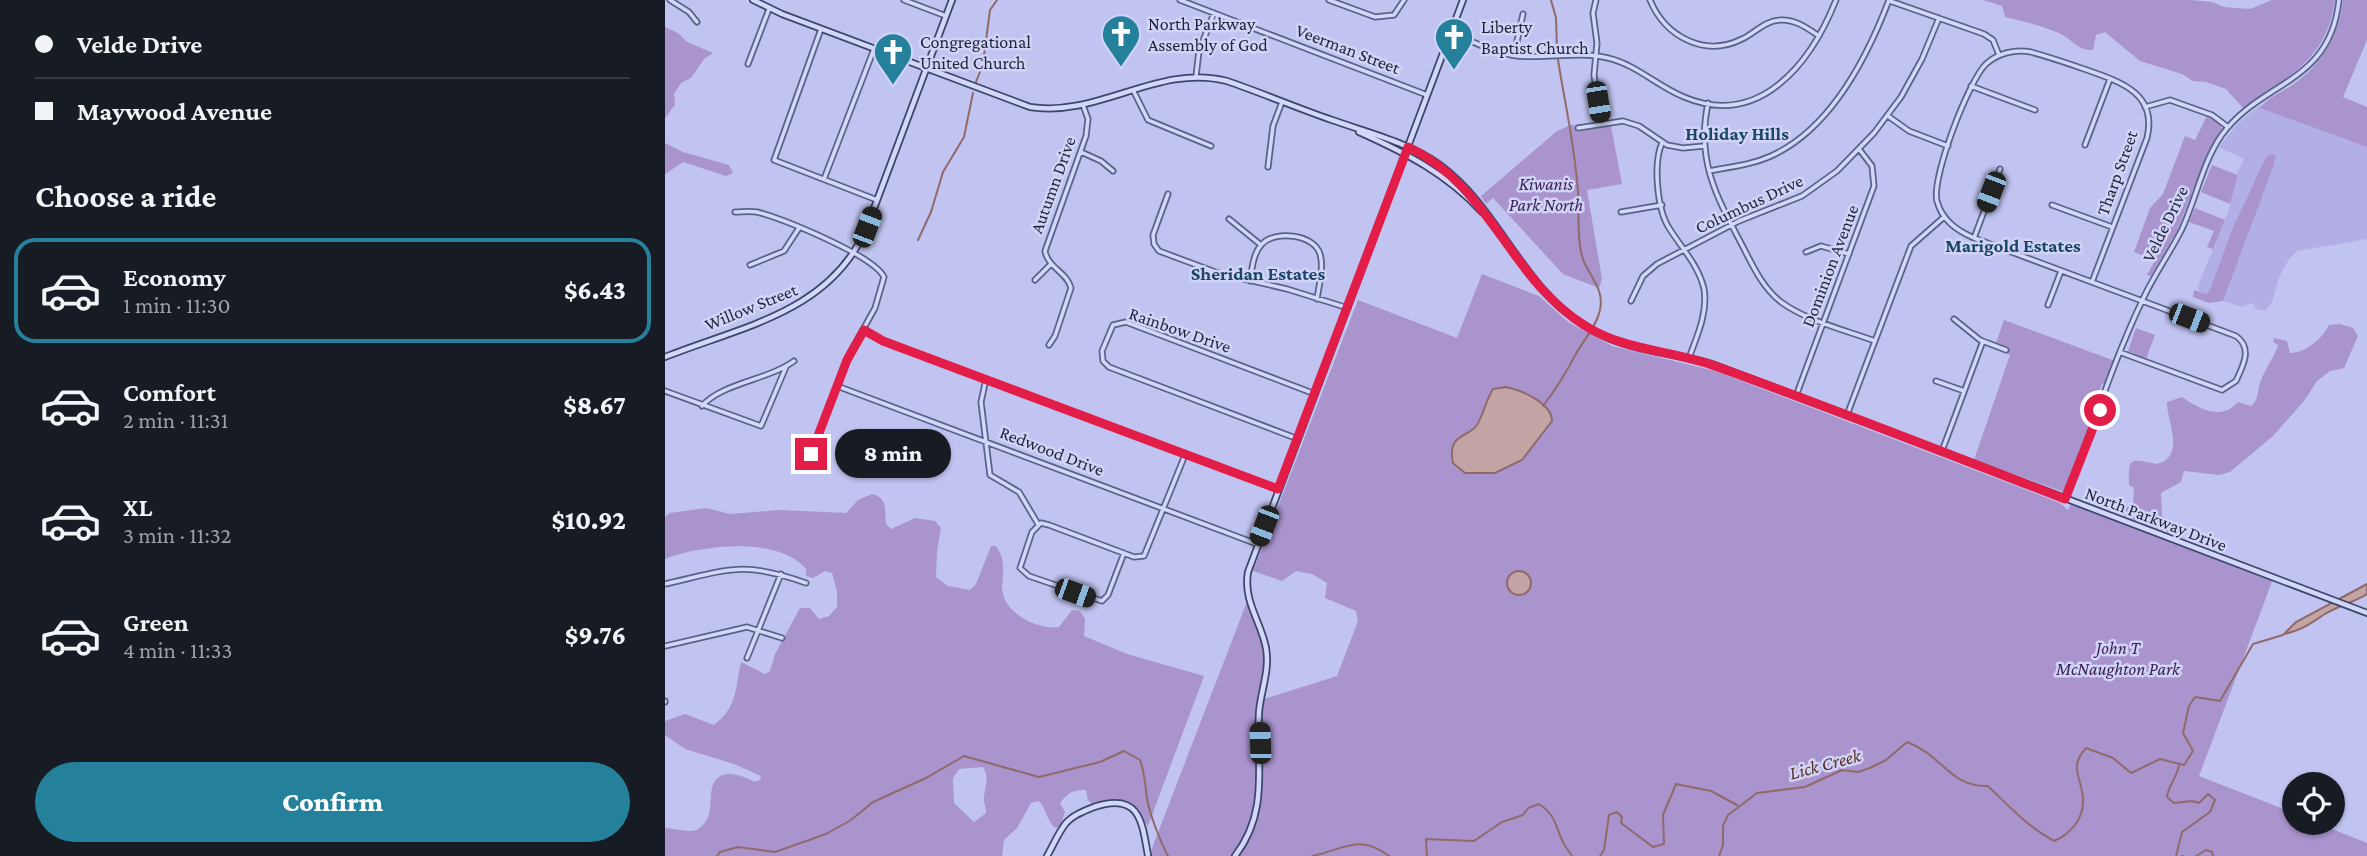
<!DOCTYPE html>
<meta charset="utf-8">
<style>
body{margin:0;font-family:"Crimson Pro",serif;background:#242831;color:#f1f3f6;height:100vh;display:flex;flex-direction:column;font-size:26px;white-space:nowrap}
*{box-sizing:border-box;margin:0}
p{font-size:23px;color:#9ea1a6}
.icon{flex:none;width:38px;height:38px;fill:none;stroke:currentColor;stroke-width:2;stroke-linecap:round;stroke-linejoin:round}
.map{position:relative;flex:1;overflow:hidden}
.side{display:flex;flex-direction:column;background:#171b24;width:665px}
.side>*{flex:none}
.banner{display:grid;align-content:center;height:154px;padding:0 35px;background:#171b24}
.fabs{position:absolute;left:1617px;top:772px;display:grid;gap:14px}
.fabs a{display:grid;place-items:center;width:63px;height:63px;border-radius:50%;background:#171b24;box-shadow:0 2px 5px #0004;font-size:35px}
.end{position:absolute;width:32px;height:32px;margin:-16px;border:9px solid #e11d48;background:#fff;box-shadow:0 0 0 4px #fff}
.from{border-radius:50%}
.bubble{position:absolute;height:49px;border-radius:24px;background:#171b24;box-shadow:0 2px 5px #0004;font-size:23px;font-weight:800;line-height:49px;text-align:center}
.car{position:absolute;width:21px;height:42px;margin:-21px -10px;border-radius:9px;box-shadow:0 0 5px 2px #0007;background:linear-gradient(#222 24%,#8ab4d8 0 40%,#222 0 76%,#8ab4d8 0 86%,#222 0)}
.banner b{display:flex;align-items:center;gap:24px;height:66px;font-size:26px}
.banner b+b{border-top:2px solid #363941}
.banner i{width:18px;height:18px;background:#f1f3f6}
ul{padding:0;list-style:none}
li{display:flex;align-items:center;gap:21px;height:105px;margin:0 14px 10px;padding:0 21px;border:4px solid transparent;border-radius:21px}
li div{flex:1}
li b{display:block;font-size:26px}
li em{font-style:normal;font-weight:800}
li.active{border-color:#25809c}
li>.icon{width:63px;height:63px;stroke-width:1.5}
h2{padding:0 35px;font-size:32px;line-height:84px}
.primary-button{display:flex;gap:14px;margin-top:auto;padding:14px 35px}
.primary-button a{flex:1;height:80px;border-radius:42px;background:#25809c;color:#fff;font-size:28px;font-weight:800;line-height:80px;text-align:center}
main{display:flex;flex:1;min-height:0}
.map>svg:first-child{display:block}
.farmland{fill:#b2aee6}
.green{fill:#a994ce;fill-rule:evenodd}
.water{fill:#c2a4a5;stroke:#906a6b;stroke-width:2}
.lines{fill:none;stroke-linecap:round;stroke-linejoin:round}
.stream{stroke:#906a6b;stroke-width:2}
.street-casing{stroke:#58638a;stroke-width:7}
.secondary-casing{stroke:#3b486c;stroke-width:8}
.street{stroke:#d4d7fa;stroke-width:3.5}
.secondary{stroke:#d4d7fa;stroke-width:4.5}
.route{stroke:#e11d48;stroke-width:9}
.labels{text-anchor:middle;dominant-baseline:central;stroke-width:5;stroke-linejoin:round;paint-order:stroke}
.poi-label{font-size:18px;fill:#1d2539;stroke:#d1d3f7;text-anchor:start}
.street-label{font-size:18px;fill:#1d2539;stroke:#d1d3f7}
.park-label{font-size:18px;font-style:italic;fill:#3c2256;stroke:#d1d3f7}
.neighbourhood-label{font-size:19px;font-weight:bold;fill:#1a4567;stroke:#d1d3f7}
.water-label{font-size:19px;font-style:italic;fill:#59332b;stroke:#d1d3f7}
</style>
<main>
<section class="side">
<div class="banner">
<b><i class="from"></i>Velde Drive</b>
<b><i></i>Maywood Avenue</b>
</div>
<h2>Choose a ride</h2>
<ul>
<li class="active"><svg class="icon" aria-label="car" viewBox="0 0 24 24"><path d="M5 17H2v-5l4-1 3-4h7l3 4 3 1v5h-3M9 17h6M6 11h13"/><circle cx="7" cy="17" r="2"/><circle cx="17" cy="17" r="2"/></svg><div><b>Economy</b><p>1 min · 11:30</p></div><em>$6.43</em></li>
<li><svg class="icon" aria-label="car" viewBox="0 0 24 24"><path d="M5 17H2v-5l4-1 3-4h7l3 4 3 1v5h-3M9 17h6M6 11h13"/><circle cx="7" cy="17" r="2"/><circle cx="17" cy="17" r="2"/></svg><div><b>Comfort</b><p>2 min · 11:31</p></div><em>$8.67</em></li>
<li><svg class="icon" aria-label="car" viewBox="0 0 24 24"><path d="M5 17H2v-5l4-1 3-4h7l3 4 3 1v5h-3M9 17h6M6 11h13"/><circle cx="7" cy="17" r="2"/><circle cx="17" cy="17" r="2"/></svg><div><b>XL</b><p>3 min · 11:32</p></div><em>$10.92</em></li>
<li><svg class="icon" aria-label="car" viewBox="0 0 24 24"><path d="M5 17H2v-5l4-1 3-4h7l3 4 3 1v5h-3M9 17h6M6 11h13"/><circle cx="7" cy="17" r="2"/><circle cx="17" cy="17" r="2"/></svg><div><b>Green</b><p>4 min · 11:33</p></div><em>$9.76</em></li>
</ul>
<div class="primary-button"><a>Confirm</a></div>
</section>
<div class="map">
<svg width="1702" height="856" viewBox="0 0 1702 856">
<rect width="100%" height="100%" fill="#c1c4f0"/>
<path class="farmland" d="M 1597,104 L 1596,108 L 1702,147 L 1702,239 L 1632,251 L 1624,259 L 1614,277 L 1607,302 L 1600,311 L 1591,309 L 1587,303 L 1577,307 L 1558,301 L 1609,165 L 1611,160 L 1608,154 L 1603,155 L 1598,163 L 1566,232 L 1545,290 L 1541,294 L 1536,293 L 1532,288 L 1564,210 L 1573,171 L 1579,159 L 1554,147 L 1573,123 Z"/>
<path class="green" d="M 1318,0 L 1526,0 L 1547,2 L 1559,7 L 1585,9 L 1607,0 L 1670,0 C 1662,60 1623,77 1578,108 L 1561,89 L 1541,82 L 1528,81 L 1517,74 L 1475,61 L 1440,32 L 1431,35 L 1428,50 C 1413,51 1407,39 1394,33 C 1377,26 1358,21 1340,17 L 1337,6 Z
M 1678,0 L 1702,0 L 1702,40 L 1678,97 L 1702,107 L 1702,147 L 1595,108 C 1603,98 1616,92 1626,86 C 1656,66 1674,35 1678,0 Z
M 0,27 L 13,33 L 22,42 L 48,53 L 39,59 L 26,78 L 16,83 L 9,94 L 10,105 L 0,118 Z
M 1542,116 L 1555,124 L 1557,129 L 1544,151 L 1512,231 L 1486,276 L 1482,275 L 1490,260 L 1469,252 L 1485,208 L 1498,194 L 1520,136 L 1530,140 Z
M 908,124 L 911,132 L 946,126 L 957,184 L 922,190 L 937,279 L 934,288 L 898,274 L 828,198 L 821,204 L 816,196 L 892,131 Z
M 0,143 L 18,152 L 64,165 L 68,173 L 61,176 L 18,162 L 0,174 Z
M 1608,154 L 1611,156 L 1609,165 L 1558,301 L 1544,303 L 1528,297 L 1529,290 L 1541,294 L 1545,290 L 1566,232 L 1598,163 L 1603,155 Z
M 1547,165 L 1573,175 L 1565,204 L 1536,192 Z
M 1530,208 L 1560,220 L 1548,249 L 1542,247 L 1549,231 L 1524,222 Z
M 817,274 L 874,296 L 903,322 L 947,346 L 1050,371 L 1395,503 L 1403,510 L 1407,502 L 1608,579 L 1534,776 L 1629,813 L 1629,822 L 1652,823 L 1702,843 L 1702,856 L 484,856 L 583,599 L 602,649 L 596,700 L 672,676 L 693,621 L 691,611 L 660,598 L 662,583 L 647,574 L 631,571 L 617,581 L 588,571 L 693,300 L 792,338 Z
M 1339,320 L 1450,361 L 1441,382 L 1437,384 L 1435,389 L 1438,393 L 1399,492 L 1309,460 L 1345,355 L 1341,353 L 1343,347 L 1331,343 Z
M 1675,324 L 1688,328 L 1693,336 L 1679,368 L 1665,371 L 1652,381 L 1639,401 L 1608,436 L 1565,472 L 1554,475 L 1519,471 L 1516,482 L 1496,493 L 1497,516 L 1515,530 L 1512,535 L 1477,524 L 1434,504 L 1434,498 L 1462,507 L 1468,505 L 1469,488 L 1464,485 C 1463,456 1465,459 1492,464 C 1522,456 1501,420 1502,402 L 1517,397 C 1534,409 1557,421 1573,402 L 1586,406 C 1594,400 1592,390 1596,380 C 1600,369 1611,354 1613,345 L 1608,342 L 1609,338 L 1622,341 L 1625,353 C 1639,354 1659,337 1664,325 Z
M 1471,328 L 1490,335 L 1481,359 L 1463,351 Z
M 207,494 C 224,499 219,510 221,524 L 226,529 L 250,518 L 270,521 L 276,528 L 272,551 L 271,577 L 283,586 L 305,590 L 311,584 L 326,546 L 331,546 C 341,561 338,570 337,587 C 337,613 373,630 394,627 L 407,610 L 415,611 L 420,619 L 419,636 L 462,654 L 539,676 L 483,826 L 465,803 L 449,800 L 428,805 L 423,800 L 421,790 C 407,790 403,793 395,803 L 400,812 L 395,827 L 390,828 C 382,821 382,810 374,801 L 366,803 L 352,828 L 339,840 L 337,856 L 0,856 L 0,828 C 9,828 25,834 33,829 C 49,819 44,802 47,788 C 52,767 76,774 89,782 L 95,780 L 96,776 L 69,764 L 20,749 L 0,735 L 0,721 L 20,714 L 49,725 C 73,707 70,687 76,662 L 100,674 L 105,671 L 110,654 L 135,608 L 145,608 L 154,619 L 164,616 L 172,607 L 172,591 L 167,573 L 160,571 L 148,578 L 141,576 L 141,569 C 114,536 36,545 0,559 L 0,517 L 5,513 L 41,508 L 65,514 L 115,510 L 181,513 L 193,500 ZM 318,767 C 326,780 318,789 319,802 C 320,805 321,809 321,813 L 309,822 L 289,803 L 288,778 L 294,769 Z"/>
<path class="water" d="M 841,387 C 856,390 887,403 887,421 L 857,460 L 830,473 L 800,473 L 788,463 C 782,433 802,439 812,425 C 819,413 821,400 828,389 Z
M842 583a12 12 0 1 1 24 0a12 12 0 1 1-24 0Z
M 1702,584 L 1702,594 C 1689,602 1673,606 1660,614 C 1646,623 1636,631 1619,634 L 1631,622 Z"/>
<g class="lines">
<path class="stream" d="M 886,0 L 891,18 L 892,50
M 311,82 L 318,64 L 325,10 L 332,0
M 253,240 L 266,212 L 278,172 L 299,137 L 308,93
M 878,406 C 892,388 902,371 912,352 C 920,338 932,325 935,310 C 940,287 922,275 917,256 C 911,235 915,213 913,192 C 910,147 900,104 893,60
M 52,856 L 55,852 L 73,847 L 110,852 L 161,834 L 186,820 L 208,802 L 261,778 L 299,756 L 374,777 L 435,762 L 459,751 L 475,760 C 480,774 480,784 482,798 C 484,813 496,843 503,856
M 647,856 C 678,850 694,833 724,856
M 762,856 L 761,839 L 809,841 L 837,822 L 858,815 L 863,808 L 874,804 C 891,815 890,826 898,842 C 900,847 904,851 907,856
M 935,856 L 939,850 L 944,815 L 952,812 L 957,817 L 956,823 L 988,847 L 999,844 L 998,815 L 1011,784 L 1046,791 L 1072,805
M 1054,856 L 1058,845 L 1058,826 L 1063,815 L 1092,793 L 1140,787 L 1177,770 L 1193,772 L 1205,768 L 1221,760 L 1242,742 C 1278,755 1284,787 1323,786 C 1345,807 1363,827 1389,841 C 1406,834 1419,818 1418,799 C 1417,777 1403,768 1421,748 L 1448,758 L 1466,773 L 1495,759 L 1519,765 L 1528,751 L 1518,733 L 1524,706 L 1530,697 L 1555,701 L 1588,644 L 1618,635
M 1511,856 L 1517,832 L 1545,812 L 1550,800 L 1543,794 L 1534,803 L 1527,801 L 1509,803 L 1502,797 C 1503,785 1513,777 1514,764
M 1517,856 L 1518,856
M 1531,856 L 1541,850 L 1547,852 L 1548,856"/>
<g class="street-casing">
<path id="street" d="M 5,0 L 24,12 L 32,22
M 239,0 L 281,16
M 515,0 L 762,95
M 664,0 L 710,17 L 729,15 L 739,0
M 931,0 L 928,13 L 932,43 L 929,75 L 936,123
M 985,0 C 1000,36 1039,58 1077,39 C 1090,33 1099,21 1115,20 C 1130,19 1142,28 1154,36
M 1225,1 L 1319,34 L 1328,40 L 1334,55
M 156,29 L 109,160 L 212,200
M 786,33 C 807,41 829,53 852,56 C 882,59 912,51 943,58 C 972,65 992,86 1019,97 C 1095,129 1146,63 1171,0
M 849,55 L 858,14
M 83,64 L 104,9
M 531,76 L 534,51 L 549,13
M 1306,86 L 1370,110
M 468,90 L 483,120 L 546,146
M 1043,103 C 1031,160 1051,196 1077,245 C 1088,266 1097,287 1116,302 C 1142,321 1180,330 1210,341
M 1480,107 L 1505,100 L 1547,115 L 1563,127
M 1223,116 L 1244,131 L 1283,146
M 913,128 L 958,121 L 974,126 L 1002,145 L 1018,148 L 1039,146
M 997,143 C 988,163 992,209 1004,228 C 1016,247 1034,266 1039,289 C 1043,313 1032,336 1024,358
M 1420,145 L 1445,79
M 416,152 L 436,161 L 448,171
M 603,167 L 608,126 L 617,102
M 1044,171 C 1065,167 1086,165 1106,156 C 1166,129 1202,58 1224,0
M 159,179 L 209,49
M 503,194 L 488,235 L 489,244 L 494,251 L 553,273 L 622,289 L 683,308
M 1387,205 L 1447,227
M 70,212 C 77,212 85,211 92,212 C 118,219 208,255 219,277 L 210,308 L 185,353 L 146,455
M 956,212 L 997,205
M 564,219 L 596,245
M 1309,238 L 1335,169
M 1141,252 L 1156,246 L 1184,254
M 85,265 L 119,251 L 134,228
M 370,280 L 386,264
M 585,281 C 587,269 588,253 597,244 C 610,230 649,234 655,254 C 659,267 654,285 652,299
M 1427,282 L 1482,138 C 1493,92 1453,81 1419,69 C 1402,63 1384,57 1366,52 C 1350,49 1333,53 1321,64 C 1304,80 1266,178 1272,201 C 1277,220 1291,230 1309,238 C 1396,271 1484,303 1571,336 C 1588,348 1578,366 1571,381 L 1557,390 L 1457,353
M 966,301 L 978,276 L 992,264 L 1074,221 L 1137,196 L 1172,171 L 1209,133 L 1236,97 L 1257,59 L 1274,18
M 1383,305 L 1396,271
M 1289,319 L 1315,340 L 1341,350
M 199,330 L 218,341 L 613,489
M 384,345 L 390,336 L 406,288 C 402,272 383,268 380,251 L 421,136 L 423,119 L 418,105
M 321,379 L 316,402 L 325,475 L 354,492 L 373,524
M 1271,381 L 1299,391
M 172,386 L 592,544
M 0,391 L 96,426 L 121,367
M 1131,396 L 1209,186 L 1207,166 L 1194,149
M 37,406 C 57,383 103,380 129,361
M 1182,415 L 1246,246 L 1279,217
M 633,439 L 444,367 L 438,361 L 437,351 L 448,325 L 461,322 L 650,394
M 1277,451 L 1318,341
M 1401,499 C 1426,433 1447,363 1478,299 C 1489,275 1505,253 1517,229 C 1531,199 1537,164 1556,136 C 1596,80 1665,85 1674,0
M 459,553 L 443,595 L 437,601 L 364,576 L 355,568 L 367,532 L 376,523 L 384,525 L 469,557 L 479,556 L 520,455
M 0,584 C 62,570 78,560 141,583
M 0,646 L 82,627 L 117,638
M 82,658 L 116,574
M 0,701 L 0,702"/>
</g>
<g class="secondary-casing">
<path id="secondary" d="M 88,0 L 117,14 L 365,107 C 433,118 494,63 562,81 C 597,93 632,108 667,120 C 704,133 743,142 775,165 C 836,210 857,290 925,329 C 962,351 1006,352 1047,364 L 1702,613
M 694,132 C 741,153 782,174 817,212
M 0,357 C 78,326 166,312 202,227 L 287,0
M 382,856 C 388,846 393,833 401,823 C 408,815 419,811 429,807 C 474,792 477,820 483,856
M 570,856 C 605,811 591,763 594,712 C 596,690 605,670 601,648 C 596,621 578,602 583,572 L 798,0"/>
</g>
<use href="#street" class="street"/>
<use href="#secondary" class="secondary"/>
</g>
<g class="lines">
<path class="route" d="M 146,454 L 182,360 L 199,330 L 218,341 L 613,489 L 743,147 C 827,187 844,278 919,325 C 959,351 1006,350 1050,366 C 1167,408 1283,454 1400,499 L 1435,410"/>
</g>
<defs>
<g id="church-pin" transform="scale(2.0125)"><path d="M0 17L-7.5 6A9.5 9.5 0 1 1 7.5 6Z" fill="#25809c" stroke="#d1d3f7"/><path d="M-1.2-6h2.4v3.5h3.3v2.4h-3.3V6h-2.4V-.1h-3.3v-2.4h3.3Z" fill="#fff"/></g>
</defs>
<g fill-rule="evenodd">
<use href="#church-pin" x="456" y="34"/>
<use href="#church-pin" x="789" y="37"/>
<use href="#church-pin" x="228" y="52"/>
</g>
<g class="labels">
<g class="poi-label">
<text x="483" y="24">North Parkway<tspan x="483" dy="21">Assembly of God</tspan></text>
<text x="816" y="27">Liberty<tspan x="816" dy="21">Baptist Church</tspan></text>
<text x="255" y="42">Congregational<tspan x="255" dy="21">United Church</tspan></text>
</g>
<g class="street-label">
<text transform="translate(683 49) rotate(21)">Veerman Street</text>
<text transform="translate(1452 173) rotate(-70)">Tharp Street</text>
<text transform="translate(388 185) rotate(-70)">Autumn Drive</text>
<text transform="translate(1084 204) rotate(-25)">Columbus Drive</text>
<text transform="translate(1500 224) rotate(-64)">Velde Drive</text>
<text transform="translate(1165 266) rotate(-69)">Dominion Avenue</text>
<text transform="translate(86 307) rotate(-22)">Willow Street</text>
<text transform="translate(515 330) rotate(19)">Rainbow Drive</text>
<text transform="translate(387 451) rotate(21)">Redwood Drive</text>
<text transform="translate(1491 519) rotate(21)">North Parkway Drive</text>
</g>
<g class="park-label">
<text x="881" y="184">Kiwanis<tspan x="881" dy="21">Park North</tspan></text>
<text x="1453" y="648">John T<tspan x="1453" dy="21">McNaughton Park</tspan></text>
</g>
<g class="neighbourhood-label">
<text x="1072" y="133">Holiday Hills</text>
<text x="1348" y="245">Marigold Estates</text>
<text x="593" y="273">Sheridan Estates</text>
</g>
<g class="water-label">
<text transform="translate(1160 764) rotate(-15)">Lick Creek</text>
</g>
</g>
</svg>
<div class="fabs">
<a><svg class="icon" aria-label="locate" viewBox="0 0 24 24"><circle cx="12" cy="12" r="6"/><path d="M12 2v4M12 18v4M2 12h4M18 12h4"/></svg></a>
</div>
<i class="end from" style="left:1435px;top:410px"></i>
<i class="end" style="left:146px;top:454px"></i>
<div class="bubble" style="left:170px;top:429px;width:116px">8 min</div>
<i class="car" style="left:933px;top:102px;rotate:171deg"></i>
<i class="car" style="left:1326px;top:192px;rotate:201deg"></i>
<i class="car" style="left:202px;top:227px;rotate:21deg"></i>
<i class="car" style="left:1524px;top:318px;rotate:111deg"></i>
<i class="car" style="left:599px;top:526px;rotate:201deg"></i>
<i class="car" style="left:410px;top:593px;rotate:110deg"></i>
<i class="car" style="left:595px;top:743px;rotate:358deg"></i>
</div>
</main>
